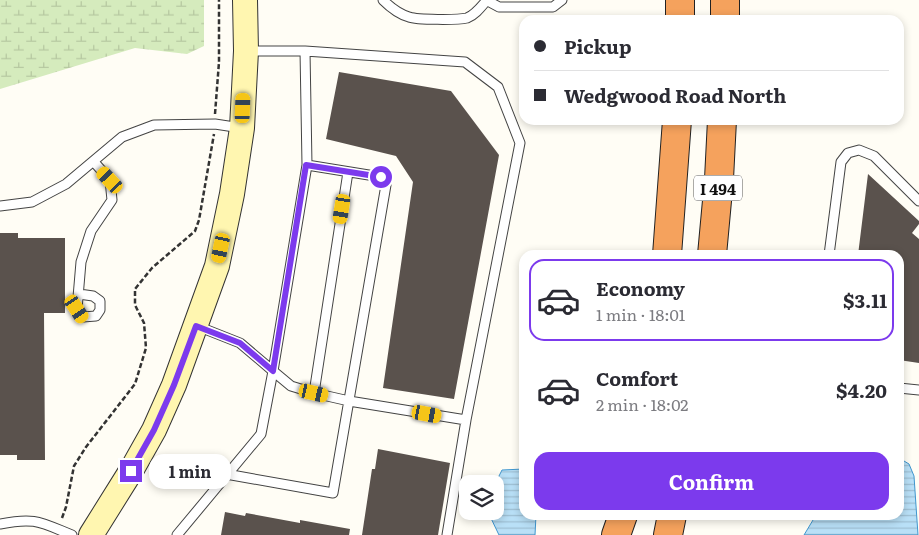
<!DOCTYPE html>
<meta charset="utf-8">
<style>
body{margin:0;font-family:Literata,serif;background:#f2f2f3;color:#2b2b33;height:100vh;display:flex;flex-direction:column;font-size:19px;white-space:nowrap}
*{box-sizing:border-box;margin:0}
p{font-size:16px;color:#7c7c81}
.icon{flex:none;width:28px;height:28px;fill:none;stroke:currentColor;stroke-width:2;stroke-linecap:round;stroke-linejoin:round}
.map{position:relative;flex:1;overflow:hidden}
.sheet{position:absolute;left:519px;top:250px;width:385px;height:270px;display:flex;flex-direction:column;background:#fff;border-radius:15px;box-shadow:0 2px 8px #0003}
.sheet>*{flex:none}
.hud{position:absolute;left:519px;top:15px;width:385px;height:110px;border-radius:15px;box-shadow:0 2px 8px #0003;display:grid;align-content:center;height:110px;padding:0 15px;background:#fff}
.fabs{position:absolute;left:459px;top:475px;display:grid;gap:10px}
.fabs a{display:grid;place-items:center;width:45px;height:45px;border-radius:10px;background:#fff;box-shadow:0 2px 8px #0003;font-size:25px}
.end{position:absolute;width:22px;height:22px;margin:-11px;border:6px solid #7c3aed;background:#fff;box-shadow:0 0 0 2px #fff}
.from{border-radius:50%}
.bubble{position:absolute;height:35px;border-radius:15px;background:#fff;box-shadow:0 2px 8px #0003;font-size:16px;font-weight:700;line-height:35px;text-align:center}
.car{position:absolute;width:15px;height:30px;margin:-15px -8px;border-radius:6px;box-shadow:0 0 4px 1px #0007;background:linear-gradient(#f5c518 24%,#345 0 40%,#f5c518 0 76%,#345 0 86%,#f5c518 0)}
.hud b{display:flex;align-items:center;gap:18px;height:48px;font-size:19px}
.hud b+b{border-top:1px solid #e1e1e2}
.hud i{width:12px;height:12px;background:#2b2b33}
ul{padding:9px 0 0;list-style:none}
li{display:flex;align-items:center;gap:15px;height:82px;margin:0 10px 8px;padding:0 5px;border:2px solid transparent;border-radius:15px}
li div{flex:1}
li b{display:block;font-size:19px}
li em{font-style:normal;font-weight:700}
li.active{border-color:#7c3aed}
li>.icon{width:45px;height:45px;stroke-width:1.5}
.action{display:flex;gap:10px;margin-top:auto;padding:10px 15px}
.action a{flex:1;height:58px;border-radius:15px;background:#7c3aed;color:#fff;font-size:20px;font-weight:700;line-height:58px;text-align:center}
.map>svg:first-child{display:block}
.wetland{fill:url(#wetland-marsh)}
.water{fill:url(#water-rules);stroke:#3f96cf}
.building{fill:#5a524d}
.lines{fill:none;stroke-linecap:round;stroke-linejoin:round}
.lane-casing{stroke:#444;stroke-width:11}
.secondary-casing{stroke:#333;stroke-width:26}
.highway-casing{stroke:#222;stroke-width:30}
.path{stroke:#333;stroke-width:2.5;stroke-dasharray:5 2.5;stroke-linecap:butt}
.lane{stroke:#fff;stroke-width:9}
.secondary{stroke:#fff6b0;stroke-width:24}
.highway{stroke:#f5a25d;stroke-width:28}
.route{stroke:#7c3aed;stroke-width:6}
.labels{text-anchor:middle;dominant-baseline:central;stroke-width:5;stroke-linejoin:round;paint-order:stroke}
.shield{fill:#fff;stroke:#585858;stroke-width:1}
.shield-label{font-size:15px;font-weight:bold;fill:#111}
</style>
<div class="map">
<svg width="919" height="535" viewBox="0 0 919 535">
<defs>
<pattern id="wetland-marsh" width="20" height="14" patternUnits="userSpaceOnUse" patternTransform="scale(1.25)"><rect width="20" height="14" fill="#d5ebbd"/><path d="M1 5h8M5 5V1M11 12h8M15 12V8" fill="none" stroke="#b6c8a1"/></pattern>
<pattern id="water-rules" width="6" height="5" patternUnits="userSpaceOnUse" patternTransform="scale(1.25)"><rect width="6" height="5" fill="#b9e0f7"/><path d="M0 2.5h6" fill="none" stroke="#9ebfd3"/></pattern>
</defs>
<rect width="100%" height="100%" fill="#fffdf5"/>
<path class="wetland" d="M 0,0 L 204,0 L 204,46 L 187,54 L 135,48 L 0,89 Z"/>
<path class="water" d="M 899,458 L 909,464 L 914,476 L 918,535 L 804,535 L 816,515 L 899,515 Z
M 524,469 L 524,515 L 536,515 L 535,535 L 499,535 L 488,512 L 495,511 L 495,484 L 502,470 Z"/>
<path class="building" d="M 339,72 L 451,91 L 499,155 L 454,399 L 383,388 L 413,182 L 396,156 L 326,139 Z
M 868,174 L 919,221 L 919,224 L 912,233 L 919,239 L 919,363 L 899,360 L 899,255 L 858,255 Z
M 0,233 L 18,233 L 18,238 L 65,238 L 65,313 L 44,313 L 45,460 L 17,460 L 17,455 L 0,455 Z
M 378,449 L 450,463 L 438,535 L 362,535 L 372,469 L 375,469 Z
M 225,512 L 245,516 L 246,513 L 300,523 L 300,520 L 350,529 L 349,535 L 221,535 Z"/>
<g class="lines">
<g class="lane-casing">
<path id="lane" d="M 383,0 C 390,7 399,14 409,17 C 417,20 458,20 467,18 C 475,15 481,7 487,0
M 486,0 L 499,7 L 553,7 L 562,0
M 246,51 L 305,51 L 465,62 L 498,87 L 520,143 L 466,420
M 305,51 L 307,165 L 273,371 L 291,386 L 314,393 L 349,401 L 466,420 L 447,535
M 0,206 L 32,202 L 66,184 L 122,137 L 154,125 L 215,124 L 241,128
M 829,255 L 841,162 L 848,153 L 859,150 L 874,156 L 919,201
M 79,294 L 93,296 L 100,301 L 100,310 L 96,316 L 83,317 L 77,309 L 81,262 L 91,231 L 112,200 L 110,180 L 94,162
M 899,388 L 919,390
M 314,393 L 348,172
M 226,474 L 333,493 L 386,185 L 381,177 L 307,165
M 0,524 C 35,517 40,522 72,535
M 177,535 L 261,434 L 273,371 L 240,343 L 197,326"/>
</g>
<g class="secondary-casing">
<path id="secondary" d="M 91,535 L 131,471 L 154,430 L 174,385 L 217,266 L 232,194 L 242,128 L 246,51 L 245,0"/>
</g>
<g class="highway-casing">
<path id="highway" d="M 680,0 L 680,20
M 725,20 L 725,0
M 667,255 L 677,120
M 712,255 L 719,179 L 722,120
M 616,535 L 623,515
M 668,535 L 672,515"/>
</g>
<path class="path" d="M 215,114 L 219,62 L 219,0
M 62,518 L 66,507 L 74,466 L 86,447 L 135,384 L 146,348 L 144,323 L 135,305 L 135,289 L 152,268 L 195,231 L 199,220 L 214,134"/>
<use href="#lane" class="lane"/>
<use href="#secondary" class="secondary"/>
<use href="#highway" class="highway"/>
</g>
<g class="lines">
<path class="route" d="M 131,471 L 154,430 L 174,385 L 196,326 L 240,343 L 273,371 L 306,165 L 381,177"/>
</g>
<g class="labels">
<rect class="shield" x="694" y="175.5" width="48" height="25" rx="4"/>
<g class="shield-label">
<text x="718" y="188">I 494</text>
</g>
</g>
</svg>
<div class="fabs">
<a><svg class="icon" aria-label="layers" viewBox="0 0 24 24"><path d="M12 4l9 5-9 5-9-5zM3 14l9 5 9-5"/></svg></a>
</div>
<i class="end from" style="left:381px;top:177px"></i>
<i class="end" style="left:131px;top:471px"></i>
<div class="bubble" style="left:149px;top:454px;width:82px">1 min</div>
<i class="car" style="left:243px;top:108px;rotate:2deg"></i>
<i class="car" style="left:110px;top:180px;rotate:317deg"></i>
<i class="car" style="left:342px;top:209px;rotate:189deg"></i>
<i class="car" style="left:221px;top:248px;rotate:192deg"></i>
<i class="car" style="left:77px;top:309px;rotate:147deg"></i>
<i class="car" style="left:314px;top:393px;rotate:103deg"></i>
<i class="car" style="left:427px;top:414px;rotate:100deg"></i>
<div class="hud">
<b><i class="from"></i>Pickup</b>
<b><i></i>Wedgwood Road North</b>
</div>
<section class="sheet">
<ul>
<li class="active"><svg class="icon" aria-label="car" viewBox="0 0 24 24"><path d="M5 17H2v-5l4-1 3-4h7l3 4 3 1v5h-3M9 17h6M6 11h13"/><circle cx="7" cy="17" r="2"/><circle cx="17" cy="17" r="2"/></svg><div><b>Economy</b><p>1 min · 18:01</p></div><em>$3.11</em></li>
<li><svg class="icon" aria-label="car" viewBox="0 0 24 24"><path d="M5 17H2v-5l4-1 3-4h7l3 4 3 1v5h-3M9 17h6M6 11h13"/><circle cx="7" cy="17" r="2"/><circle cx="17" cy="17" r="2"/></svg><div><b>Comfort</b><p>2 min · 18:02</p></div><em>$4.20</em></li>
</ul>
<div class="action"><a>Confirm</a></div>
</section>
</div>
